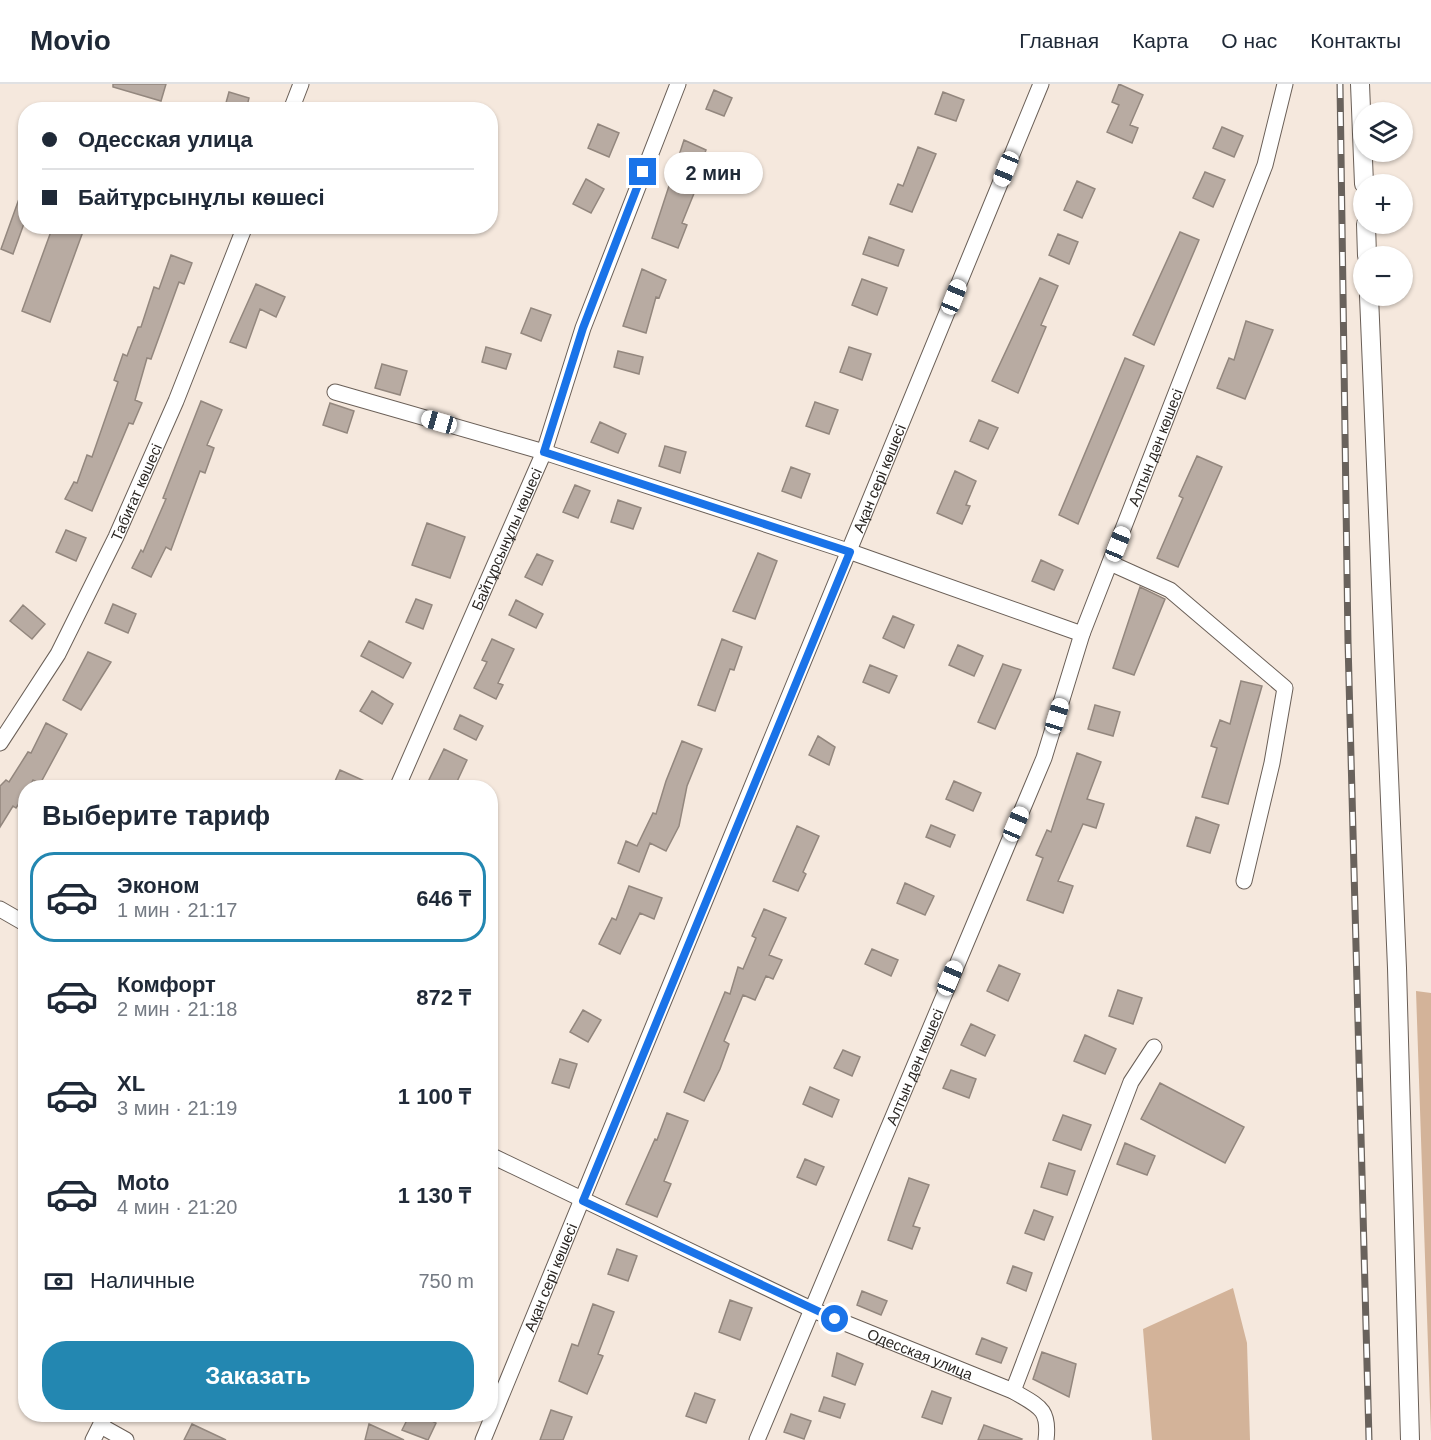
<!DOCTYPE html>
<html lang="ru">
<meta charset="utf-8">
<style>
body{margin:0;font-family:Helvetica,sans-serif;background:#f6f6f7;color:#1f2937;height:100vh;display:flex;flex-direction:column;font-size:22px;white-space:nowrap}
*{box-sizing:border-box;margin:0}
p{font-size:20px;color:#747a83}
.icon{flex:none;width:33px;height:33px;fill:none;stroke:currentColor;stroke-width:2;stroke-linecap:round;stroke-linejoin:round}
.map{position:relative;flex:1;overflow:hidden}
.drawer{position:absolute;left:18px;top:696px;width:480px;height:642px;display:flex;flex-direction:column;background:#fff;border-radius:24px;box-shadow:0 2px 4px #0004}
.drawer>*{flex:none}
.guide{position:absolute;left:18px;top:18px;width:480px;height:132px;border-radius:24px;box-shadow:0 2px 4px #0004;display:grid;align-content:center;height:132px;padding:0 24px;background:#fff}
.controls{position:absolute;left:1353px;top:18px;display:grid;gap:12px}
.controls a{display:grid;place-items:center;width:60px;height:60px;border-radius:50%;background:#fff;box-shadow:0 2px 4px #0004;font-size:30px}
.end{position:absolute;width:27px;height:27px;margin:-14px;border:8px solid #1a73e8;background:#fff;box-shadow:0 0 0 3px #fff}
.from{border-radius:50%}
.bubble{position:absolute;height:42px;border-radius:21px;background:#fff;box-shadow:0 2px 4px #0004;font-size:20px;font-weight:600;line-height:42px;text-align:center}
.car{position:absolute;width:18px;height:36px;margin:-18px -9px;border-radius:8px;box-shadow:0 0 4px 2px #0007;background:linear-gradient(#fff 24%,#345 0 40%,#fff 0 76%,#345 0 86%,#fff 0)}
.guide b{display:flex;align-items:center;gap:21px;height:57px;font-size:22px}
.guide b+b{border-top:2px solid #e0e1e3}
.guide i{width:15px;height:15px;background:#1f2937}
ul{padding:0;list-style:none}
li{display:flex;align-items:center;gap:18px;height:90px;margin:0 12px 9px;padding:0 12px;border:3px solid transparent;border-radius:24px}
li div{flex:1}
li b{display:block;font-size:22px}
li em{font-style:normal;font-weight:600}
li.on{border-color:#2387b1}
li>.icon{width:54px;height:54px;stroke-width:1.5}
h2{padding:0 24px;font-size:27px;line-height:72px}
.pay{display:flex;align-items:center;gap:15px;height:66px;padding:0 24px;font-size:22px}
.pay p{margin-inline-start:auto}
.action{display:flex;gap:12px;margin-top:auto;padding:12px 24px}
.action a{flex:1;height:69px;border-radius:24px;background:#2387b1;color:#fff;font-size:24px;font-weight:600;line-height:69px;text-align:center}
header{display:flex;align-items:center;gap:36px;box-sizing:border-box;height:84px;padding:0 30px;background:#fff;border-bottom:2px solid #e0e1e3}
header strong{font-size:28px}
nav{display:flex;gap:33px;margin-inline-start:auto;font-size:21px}
.map>svg:first-child{display:block}
.green{fill:#d3b399}
.building{fill:#b8aba2;stroke:#93877e;stroke-width:1.5}
.lines{fill:none;stroke-linecap:round;stroke-linejoin:round}
.minor-casing{stroke:#6a5f57;stroke-width:17}
.major-casing{stroke:#6a5f57;stroke-width:20}
.minor{stroke:#fff;stroke-width:15}
.major{stroke:#fff;stroke-width:18}
.rail-casing{stroke:#69625c;stroke-width:7}
.rail{stroke:#fff;stroke-width:4.5;stroke-dasharray:14;stroke-linecap:butt}
.route{stroke:#1a73e8;stroke-width:8}
.labels{text-anchor:middle;dominant-baseline:central;stroke-width:6;stroke-linejoin:round;paint-order:stroke}
.street-label{font-size:15px;fill:#2a2622;stroke:#fff}
</style>
<header>
<strong>Movio</strong>
<nav><a>Главная</a><a>Карта</a><a>О нас</a><a>Контакты</a></nav>
</header>
<div class="map">
<svg width="1431" height="1356" viewBox="0 0 1431 1356">
<rect width="100%" height="100%" fill="#f5e8dd"/>
<path class="green" d="M 1416,907 L 1431,909 L 1431,1350 Z
M 1233,1204 L 1247,1259 L 1250,1356 L 1152,1356 L 1143,1245 Z"/>
<path class="building" d="M 113,0 L 166,0 L 161,17 L 113,3 Z
M 1119,0 L 1143,11 L 1130,41 L 1138,44 L 1132,59 L 1107,48 L 1119,21 L 1112,18 Z
M 714,6 L 732,14 L 724,32 L 706,25 Z
M 229,8 L 249,14 L 246,26 L 224,26 Z
M 943,8 L 964,16 L 956,37 L 935,30 Z
M 598,40 L 619,49 L 609,73 L 588,64 Z
M 1222,43 L 1243,52 L 1234,73 L 1213,64 Z
M 684,56 L 706,66 L 696,95 L 699,97 L 682,139 L 687,141 L 678,164 L 652,154 Z
M 918,63 L 936,70 L 912,128 L 890,120 L 898,100 L 903,102 Z
M 1205,88 L 1225,96 L 1213,123 L 1193,114 Z
M 586,95 L 604,105 L 591,129 L 573,120 Z
M 1077,97 L 1095,105 L 1082,134 L 1064,126 Z
M 24,101 L 26,134 L 13,170 L 1,165 Z
M 53,142 L 85,142 L 50,238 L 22,227 Z
M 1180,148 L 1199,156 L 1154,261 L 1133,251 Z
M 1058,150 L 1078,158 L 1069,180 L 1049,171 Z
M 869,153 L 904,166 L 898,182 L 863,170 Z
M 171,171 L 192,179 L 184,200 L 179,198 L 151,275 L 147,274 L 135,316 L 142,319 L 133,340 L 129,339 L 92,427 L 65,415 L 74,398 L 77,399 L 87,371 L 92,373 L 118,298 L 114,296 L 123,270 L 127,272 L 138,243 L 141,243 L 154,203 L 159,205 Z
M 642,185 L 666,196 L 659,214 L 656,213 L 646,249 L 623,242 Z
M 1040,194 L 1058,202 L 1041,241 L 1046,243 L 1018,309 L 992,297 Z
M 862,195 L 887,204 L 877,231 L 852,221 Z
M 256,200 L 285,213 L 276,233 L 260,225 L 246,264 L 230,258 Z
M 531,224 L 551,231 L 541,257 L 521,249 Z
M 1246,237 L 1273,246 L 1245,315 L 1217,304 L 1229,274 L 1234,276 Z
M 486,263 L 511,270 L 506,285 L 482,278 Z
M 849,263 L 871,270 L 862,296 L 840,288 Z
M 618,267 L 643,273 L 639,290 L 614,283 Z
M 1125,274 L 1144,282 L 1078,440 L 1059,431 Z
M 382,280 L 407,287 L 400,311 L 375,304 Z
M 201,317 L 222,326 L 207,361 L 214,364 L 205,389 L 200,387 L 171,466 L 166,463 L 151,493 L 132,484 L 141,466 L 143,468 L 166,415 L 163,414 Z
M 815,318 L 838,326 L 829,350 L 806,342 Z
M 330,319 L 354,327 L 347,349 L 323,341 Z
M 979,336 L 998,344 L 988,365 L 970,357 Z
M 600,338 L 626,350 L 618,369 L 591,358 Z
M 665,362 L 686,368 L 680,389 L 659,382 Z
M 1197,372 L 1222,383 L 1178,483 L 1157,474 L 1183,414 L 1179,412 Z
M 791,383 L 810,390 L 801,414 L 782,407 Z
M 955,387 L 976,397 L 966,421 L 970,422 L 962,440 L 937,429 Z
M 575,401 L 590,407 L 578,434 L 563,428 Z
M 618,416 L 641,424 L 633,445 L 611,438 Z
M 427,439 L 465,453 L 450,494 L 412,481 Z
M 66,446 L 86,454 L 76,477 L 56,468 Z
M 758,469 L 777,477 L 755,535 L 733,527 Z
M 537,470 L 553,477 L 542,501 L 525,493 Z
M 1041,476 L 1063,486 L 1054,506 L 1032,497 Z
M 1140,503 L 1165,515 L 1134,591 L 1113,584 Z
M 416,515 L 432,521 L 423,545 L 406,538 Z
M 516,516 L 543,530 L 536,544 L 509,531 Z
M 113,520 L 136,530 L 128,549 L 105,539 Z
M 23,521 L 45,540 L 32,555 L 10,537 Z
M 893,532 L 914,541 L 904,564 L 883,554 Z
M 492,555 L 514,565 L 498,599 L 503,601 L 496,615 L 474,604 L 487,578 L 482,576 Z
M 722,555 L 742,563 L 734,586 L 730,585 L 715,627 L 698,621 Z
M 369,557 L 411,579 L 403,594 L 361,572 Z
M 958,561 L 983,572 L 974,592 L 949,581 Z
M 88,568 L 111,578 L 81,626 L 63,616 Z
M 1003,580 L 1021,586 L 995,645 L 978,638 Z
M 870,581 L 897,592 L 889,609 L 863,598 Z
M 1241,597 L 1262,602 L 1228,720 L 1202,713 L 1217,664 L 1211,662 L 1220,636 L 1230,640 Z
M 372,607 L 393,620 L 382,640 L 360,627 Z
M 1095,621 L 1120,628 L 1113,652 L 1088,645 Z
M 460,631 L 483,642 L 476,656 L 454,645 Z
M 46,639 L 67,650 L 40,700 L 33,696 L 29,704 L 26,704 L 26,709 L 16,724 L 13,722 L 0,743 L 0,702 L 6,696 L 9,698 L 28,668 L 31,669 Z
M 818,652 L 835,663 L 829,681 L 809,671 Z
M 682,657 L 702,665 L 687,702 L 679,742 L 666,767 L 650,759 L 639,788 L 618,779 L 626,757 L 637,762 L 653,729 L 656,730 L 666,697 Z
M 444,665 L 467,676 L 454,704 L 425,704 Z
M 1077,669 L 1101,678 L 1087,715 L 1104,720 L 1096,744 L 1083,740 L 1058,797 L 1073,802 L 1063,829 L 1027,816 L 1043,774 L 1036,771 L 1047,746 L 1051,748 Z
M 340,686 L 380,704 L 332,704 Z
M 954,697 L 981,709 L 973,727 L 946,715 Z
M 1196,733 L 1219,741 L 1210,769 L 1187,762 Z
M 931,741 L 955,751 L 950,763 L 926,753 Z
M 797,742 L 819,752 L 803,788 L 806,790 L 798,807 L 773,797 Z
M 905,799 L 934,812 L 925,831 L 897,819 Z
M 629,802 L 662,814 L 654,835 L 640,829 L 620,870 L 599,860 L 612,834 L 616,836 Z
M 764,825 L 786,834 L 769,871 L 782,876 L 773,895 L 766,892 L 755,916 L 743,911 L 724,957 L 729,960 L 720,985 L 704,1017 L 684,1008 L 725,908 L 730,910 L 738,883 L 743,885 L 756,854 L 752,852 Z
M 872,865 L 898,876 L 891,892 L 865,880 Z
M 999,881 L 1020,890 L 1008,917 L 987,907 Z
M 1118,906 L 1142,914 L 1133,940 L 1109,932 Z
M 583,926 L 601,936 L 588,958 L 570,948 Z
M 971,940 L 995,951 L 985,972 L 961,961 Z
M 1085,951 L 1116,965 L 1105,990 L 1074,977 Z
M 843,966 L 860,973 L 852,992 L 834,984 Z
M 560,975 L 577,980 L 569,1004 L 552,999 Z
M 951,986 L 976,995 L 969,1014 L 943,1004 Z
M 1160,999 L 1244,1043 L 1225,1079 L 1141,1035 Z
M 810,1003 L 839,1016 L 832,1033 L 803,1020 Z
M 667,1029 L 688,1037 L 664,1097 L 671,1100 L 657,1133 L 626,1120 L 655,1055 L 657,1056 Z
M 1063,1031 L 1091,1041 L 1081,1066 L 1053,1056 Z
M 1125,1059 L 1155,1072 L 1147,1091 L 1117,1080 Z
M 805,1075 L 824,1083 L 816,1101 L 797,1093 Z
M 1049,1079 L 1075,1087 L 1067,1111 L 1041,1103 Z
M 909,1094 L 929,1101 L 913,1142 L 920,1144 L 912,1165 L 888,1156 Z
M 1034,1126 L 1053,1133 L 1044,1156 L 1025,1149 Z
M 617,1165 L 637,1172 L 628,1197 L 608,1190 Z
M 1013,1182 L 1032,1189 L 1026,1207 L 1007,1199 Z
M 862,1207 L 887,1217 L 881,1231 L 857,1221 Z
M 730,1216 L 752,1224 L 740,1256 L 719,1248 Z
M 593,1220 L 614,1228 L 598,1270 L 603,1272 L 587,1310 L 559,1297 L 572,1260 L 578,1262 Z
M 982,1254 L 1007,1264 L 1001,1279 L 976,1270 Z
M 1042,1268 L 1076,1280 L 1069,1313 L 1033,1295 Z
M 837,1269 L 863,1280 L 855,1301 L 832,1292 Z
M 932,1307 L 951,1314 L 942,1340 L 922,1333 Z
M 695,1309 L 715,1316 L 706,1339 L 686,1332 Z
M 824,1313 L 845,1320 L 840,1334 L 819,1327 Z
M 551,1326 L 572,1333 L 563,1356 L 540,1356 Z
M 410,1330 L 418,1330 L 436,1339 L 428,1356 L 402,1346 Z
M 791,1330 L 811,1337 L 804,1355 L 784,1348 Z
M 192,1340 L 226,1356 L 184,1356 Z
M 369,1340 L 404,1356 L 365,1356 Z
M 984,1341 L 1022,1355 L 1021,1356 L 978,1356 Z"/>
<g class="lines">
<g class="minor-casing">
<g id="minor">
<path d="M 291,26 L 301,0"/>
<path d="M 335,308 L 544,368 L 851,468 L 1082,550"/>
<path d="M 1110,479 L 1170,506 L 1285,604 L 1272,679 L 1244,797"/>
<path id="s1" d="M 0,659 L 58,570 L 116,453 L 176,317 L 245,142"/>
<path id="s2" d="M 397,704 L 544,368 L 583,244 L 678,0"/>
<path d="M 0,825 L 26,840"/>
<path id="s3" d="M 490,1071 L 813,1226 L 1013,1307 C 1038,1322 1050,1324 1046,1356"/>
<path d="M 1013,1307 L 1131,998 L 1154,963"/>
<path d="M 101,1342 L 126,1356"/>
<path d="M 93,1356 L 106,1330"/>
<path id="s4" d="M 483,1356 L 1041,0"/>
<path id="s5" d="M 757,1356 L 1044,674 L 1082,550 L 1265,81 L 1285,0"/>
</g>
</g>
<g class="major-casing">
<path id="major" d="M 1360,0 L 1364,100
M 1366,140 L 1367,172
M 1369,212 L 1397,884 L 1410,1356"/>
</g>
<use href="#minor" class="minor"/>
<use href="#major" class="major"/>
<g class="rail-casing">
<path id="rail" d="M 1340,0 L 1348,558 L 1369,1356"/>
</g>
<use href="#rail" class="rail"/>
</g>
<g class="lines">
<path class="route" d="M 643,88 L 583,244 L 544,368 L 850,468 L 583,1117 L 835,1235"/>
</g>
<g class="labels">
<g class="street-label">
<text stroke="none"><textPath href="#s5" startOffset="1070">Алтын дән көшесі</textPath></text>
<text stroke="none"><textPath href="#s4" startOffset="1040">Ақан сері көшесі</textPath></text>
<text stroke="none"><textPath href="#s1" startOffset="286">Табиғат көшесі</textPath></text>
<text stroke="none"><textPath href="#s2" startOffset="272">Байтұрсынұлы көшесі</textPath></text>
<text stroke="none"><textPath href="#s5" startOffset="405">Алтын дән көшесі</textPath></text>
<text stroke="none"><textPath href="#s4" startOffset="176">Ақан сері көшесі</textPath></text>
<text stroke="none"><textPath href="#s3" startOffset="474">Одесская улица</textPath></text>
</g>
</g>
</svg>
<div class="controls">
<a><svg class="icon" aria-label="layers" viewBox="0 0 24 24"><path d="M12 4l9 5-9 5-9-5zM3 14l9 5 9-5"/></svg></a>
<a>+</a>
<a>−</a>
</div>
<i class="end from" style="left:835px;top:1235px"></i>
<i class="end" style="left:643px;top:88px"></i>
<div class="bubble" style="left:664px;top:68px;width:99px">2 мин</div>
<i class="car" style="left:1006px;top:85px;rotate:202deg"></i>
<i class="car" style="left:954px;top:213px;rotate:22deg"></i>
<i class="car" style="left:439px;top:338px;rotate:286deg"></i>
<i class="car" style="left:1118px;top:460px;rotate:22deg"></i>
<i class="car" style="left:1057px;top:632px;rotate:17deg"></i>
<i class="car" style="left:1016px;top:740px;rotate:23deg"></i>
<i class="car" style="left:950px;top:894px;rotate:23deg"></i>
<div class="guide">
<b><i class="from"></i>Одесская улица</b>
<b><i></i>Байтұрсынұлы көшесі</b>
</div>
<section class="drawer">
<h2>Выберите тариф</h2>
<ul>
<li class="on"><svg class="icon" aria-label="car" viewBox="0 0 24 24"><path d="M5 17H2v-5l4-1 3-4h7l3 4 3 1v5h-3M9 17h6M6 11h13"/><circle cx="7" cy="17" r="2"/><circle cx="17" cy="17" r="2"/></svg><div><b>Эконом</b><p>1 мин · 21:17</p></div><em>646 ₸</em></li>
<li><svg class="icon" aria-label="car" viewBox="0 0 24 24"><path d="M5 17H2v-5l4-1 3-4h7l3 4 3 1v5h-3M9 17h6M6 11h13"/><circle cx="7" cy="17" r="2"/><circle cx="17" cy="17" r="2"/></svg><div><b>Комфорт</b><p>2 мин · 21:18</p></div><em>872 ₸</em></li>
<li><svg class="icon" aria-label="car" viewBox="0 0 24 24"><path d="M5 17H2v-5l4-1 3-4h7l3 4 3 1v5h-3M9 17h6M6 11h13"/><circle cx="7" cy="17" r="2"/><circle cx="17" cy="17" r="2"/></svg><div><b>XL</b><p>3 мин · 21:19</p></div><em>1 100 ₸</em></li>
<li><svg class="icon" aria-label="car" viewBox="0 0 24 24"><path d="M5 17H2v-5l4-1 3-4h7l3 4 3 1v5h-3M9 17h6M6 11h13"/><circle cx="7" cy="17" r="2"/><circle cx="17" cy="17" r="2"/></svg><div><b>Moto</b><p>4 мин · 21:20</p></div><em>1 130 ₸</em></li>
</ul>
<div class="pay"><svg class="icon" aria-label="cash" viewBox="0 0 24 24"><path d="M3 7h18v10H3z"/><circle cx="12" cy="12" r="2"/></svg>Наличные<p>750 m</p></div>
<div class="action"><a>Заказать</a></div>
</section>
</div>
